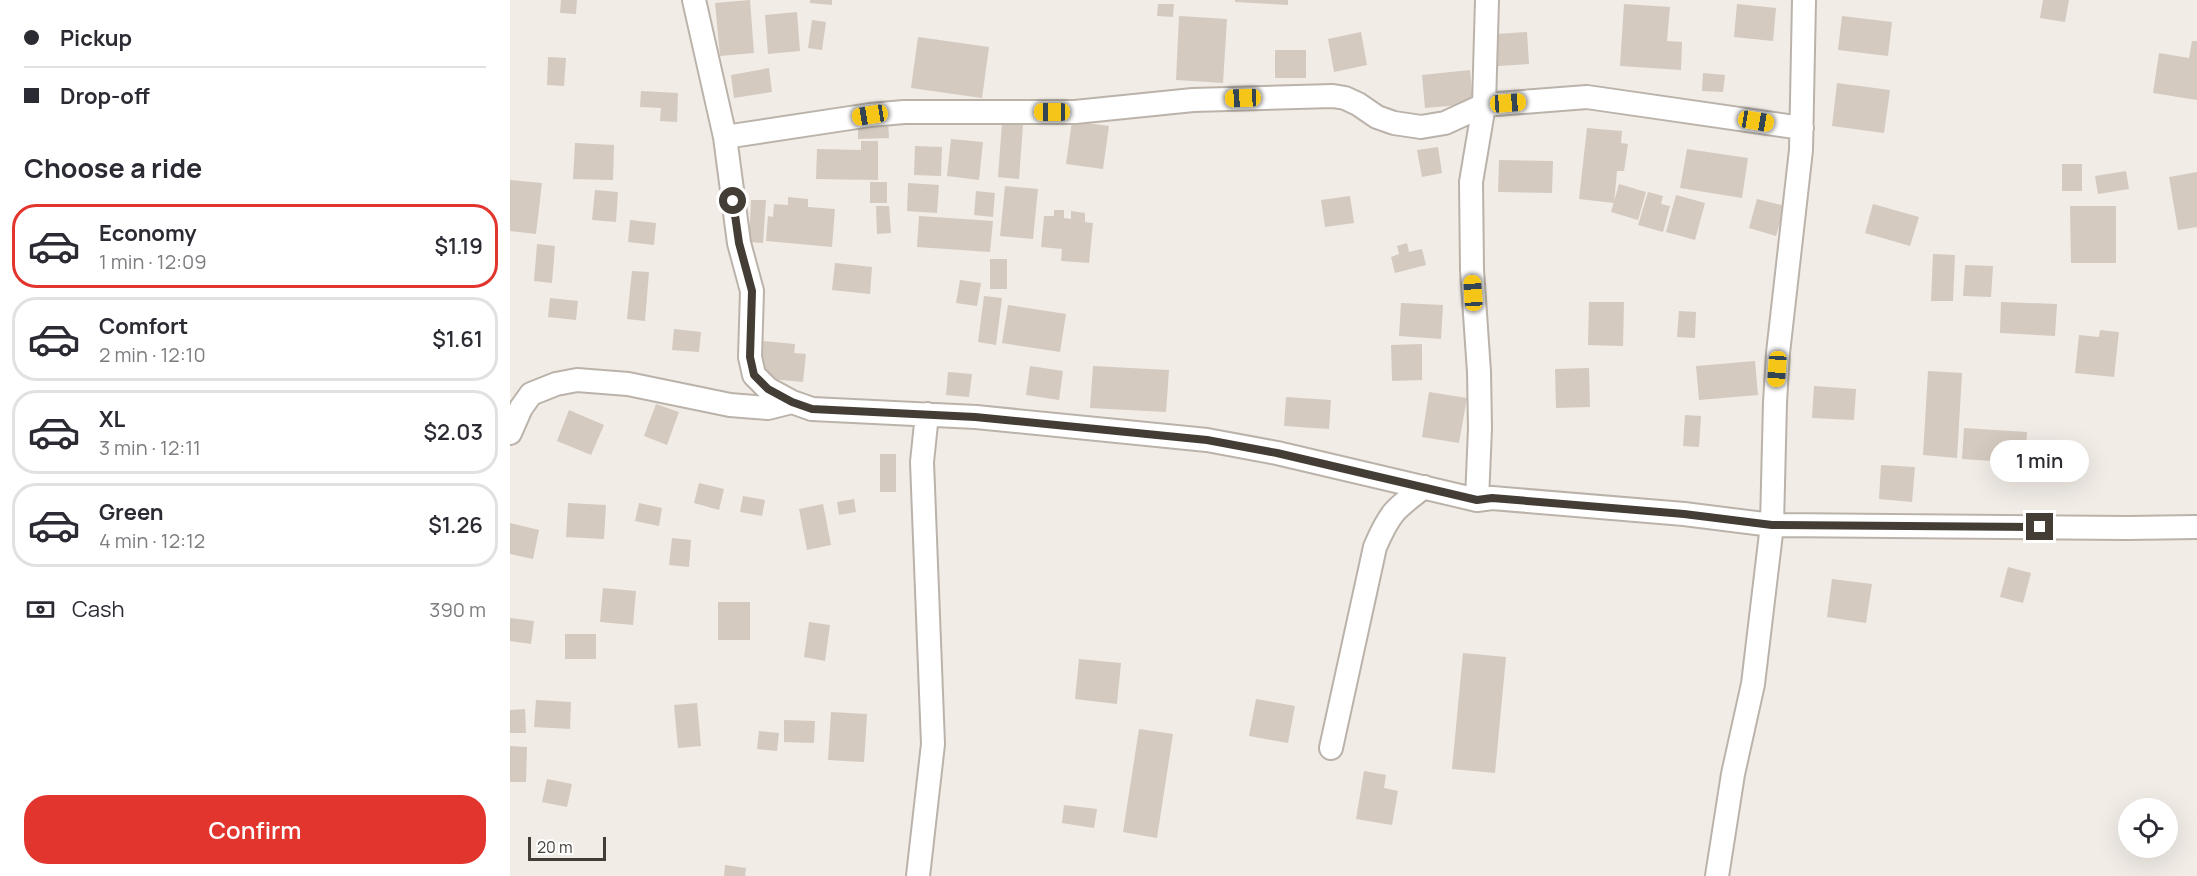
<!DOCTYPE html>
<meta charset="utf-8">
<style>
body{margin:0;font-family:Manrope,sans-serif;background:#f7f7f7;color:#2b2b33;height:100vh;display:flex;flex-direction:column;font-size:22px;white-space:nowrap}
*{box-sizing:border-box;margin:0}
p{font-size:20px;color:#7c7c81}
.icon{flex:none;width:33px;height:33px;fill:none;stroke:currentColor;stroke-width:2;stroke-linecap:round;stroke-linejoin:round}
.map{position:relative;flex:1;overflow:hidden}
.side{display:flex;flex-direction:column;background:#fff;width:510px}
.side>*{flex:none}
.guide{display:grid;align-content:center;height:132px;padding:0 24px;background:#fff}
.buttons{position:absolute;left:1608px;top:798px;display:grid;gap:12px}
.buttons a{display:grid;place-items:center;width:60px;height:60px;border-radius:50%;background:#fff;box-shadow:0 6px 24px #0002;font-size:30px}
.scale{position:absolute;left:18px;bottom:15px;width:78px;box-sizing:border-box;padding-left:6px;border:3px solid #433d36;border-top:0;font-size:16px;line-height:21px;white-space:nowrap;color:#433d36;-webkit-text-stroke:4px #fff;paint-order:stroke}
.end{position:absolute;width:27px;height:27px;margin:-14px;border:8px solid #433d36;background:#fff;box-shadow:0 0 0 3px #fff}
.from{border-radius:50%}
.bubble{position:absolute;height:42px;border-radius:21px;background:#fff;box-shadow:0 6px 24px #0002;font-size:20px;font-weight:600;line-height:42px;text-align:center}
.car{position:absolute;width:18px;height:36px;margin:-18px -9px;border-radius:8px;box-shadow:0 0 4px 2px #0007;background:linear-gradient(#f5c518 24%,#345 0 40%,#f5c518 0 76%,#345 0 86%,#f5c518 0)}
.guide b{display:flex;align-items:center;gap:21px;height:57px;font-size:22px}
.guide b+b{border-top:2px solid #e1e1e2}
.guide i{width:15px;height:15px;background:#2b2b33}
ul{padding:0;list-style:none}
li{display:flex;align-items:center;gap:18px;height:84px;margin:0 12px 9px;padding:0 12px;border:3px solid #e1e1e2;border-radius:24px}
li div{flex:1}
li b{display:block;font-size:22px}
li em{font-style:normal;font-weight:600}
li.selected{border-color:#e1352d}
li>.icon{width:54px;height:54px;stroke-width:1.5}
h2{padding:0 24px;font-size:27px;line-height:72px}
.pay{display:flex;align-items:center;gap:15px;height:66px;padding:0 24px;font-size:22px}
.pay p{margin-inline-start:auto}
.button{display:flex;gap:12px;margin-top:auto;padding:12px 24px}
.button a{flex:1;height:69px;border-radius:24px;background:#e1352d;color:#fff;font-size:24px;font-weight:600;line-height:69px;text-align:center}
main{display:flex;flex:1;min-height:0}
.map>svg:first-child{display:block}
.building{fill:#d4cac0}
.lines{fill:none;stroke-linecap:round;stroke-linejoin:round}
.minor-casing{stroke:#bbb3aa;stroke-width:26}
.minor{stroke:#fff;stroke-width:22}
.route{stroke:#433d36;stroke-width:8}
</style>
<main>
<section class="side">
<div class="guide">
<b><i class="from"></i>Pickup</b>
<b><i></i>Drop-off</b>
</div>
<h2>Choose a ride</h2>
<ul>
<li class="selected"><svg class="icon" aria-label="car" viewBox="0 0 24 24"><path d="M5 17H2v-5l4-1 3-4h7l3 4 3 1v5h-3M9 17h6M6 11h13"/><circle cx="7" cy="17" r="2"/><circle cx="17" cy="17" r="2"/></svg><div><b>Economy</b><p>1 min · 12:09</p></div><em>$1.19</em></li>
<li><svg class="icon" aria-label="car" viewBox="0 0 24 24"><path d="M5 17H2v-5l4-1 3-4h7l3 4 3 1v5h-3M9 17h6M6 11h13"/><circle cx="7" cy="17" r="2"/><circle cx="17" cy="17" r="2"/></svg><div><b>Comfort</b><p>2 min · 12:10</p></div><em>$1.61</em></li>
<li><svg class="icon" aria-label="car" viewBox="0 0 24 24"><path d="M5 17H2v-5l4-1 3-4h7l3 4 3 1v5h-3M9 17h6M6 11h13"/><circle cx="7" cy="17" r="2"/><circle cx="17" cy="17" r="2"/></svg><div><b>XL</b><p>3 min · 12:11</p></div><em>$2.03</em></li>
<li><svg class="icon" aria-label="car" viewBox="0 0 24 24"><path d="M5 17H2v-5l4-1 3-4h7l3 4 3 1v5h-3M9 17h6M6 11h13"/><circle cx="7" cy="17" r="2"/><circle cx="17" cy="17" r="2"/></svg><div><b>Green</b><p>4 min · 12:12</p></div><em>$1.26</em></li>
</ul>
<div class="pay"><svg class="icon" aria-label="cash" viewBox="0 0 24 24"><path d="M3 7h18v10H3z"/><circle cx="12" cy="12" r="2"/></svg>Cash<p>390 m</p></div>
<div class="button"><a>Confirm</a></div>
</section>
<div class="map">
<svg width="1687" height="876" viewBox="0 0 1687 876">
<rect width="100%" height="100%" fill="#f1ece6"/>
<path class="building" d="M 51,0 L 67,0 L 66,14 L 50,13 Z
M 240,0 L 244,53 L 210,56 L 205,3 Z
M 300,0 L 322,0 L 322,5 L 300,3 Z
M 725,0 L 778,0 L 778,5 L 725,2 Z
M 1533,0 L 1559,0 L 1555,22 L 1530,18 Z
M 648,4 L 664,4 L 663,17 L 647,16 Z
M 1114,4 L 1160,7 L 1157,41 L 1172,42 L 1171,70 L 1110,66 Z
M 1227,4 L 1266,8 L 1263,41 L 1224,37 Z
M 287,12 L 290,51 L 258,54 L 255,15 Z
M 669,16 L 717,19 L 713,83 L 666,80 Z
M 1332,16 L 1382,22 L 1378,56 L 1328,50 Z
M 302,20 L 316,22 L 312,50 L 298,48 Z
M 851,32 L 857,65 L 824,72 L 818,39 Z
M 1017,32 L 1019,64 L 988,66 L 986,34 Z
M 408,37 L 479,47 L 472,98 L 401,88 Z
M 1682,41 L 1687,41 L 1687,100 L 1643,93 L 1649,53 L 1679,58 Z
M 765,50 L 796,50 L 796,78 L 765,78 Z
M 38,57 L 56,58 L 54,86 L 37,85 Z
M 259,68 L 262,92 L 224,98 L 221,75 Z
M 960,70 L 963,104 L 915,108 L 912,75 Z
M 1193,73 L 1215,75 L 1213,92 L 1192,91 Z
M 1327,83 L 1380,90 L 1374,133 L 1322,126 Z
M 131,91 L 168,93 L 167,122 L 150,121 L 151,108 L 130,107 Z
M 378,121 L 379,138 L 348,139 L 348,122 Z
M 562,121 L 599,126 L 593,169 L 556,164 Z
M 492,123 L 513,125 L 509,179 L 488,177 Z
M 1077,128 L 1112,131 L 1111,143 L 1118,144 L 1114,171 L 1107,171 L 1104,203 L 1069,199 Z
M 441,139 L 473,142 L 469,180 L 437,176 Z
M 351,141 L 368,141 L 368,180 L 306,179 L 307,149 L 351,150 Z
M 65,143 L 104,145 L 103,180 L 63,179 Z
M 405,146 L 432,147 L 431,176 L 404,175 Z
M 928,147 L 932,173 L 912,177 L 907,150 Z
M 1177,149 L 1238,158 L 1232,198 L 1170,188 Z
M 989,160 L 1043,161 L 1042,193 L 988,192 Z
M 1552,164 L 1572,164 L 1572,191 L 1552,191 Z
M 1616,171 L 1619,189 L 1588,194 L 1585,176 Z
M 1687,172 L 1687,227 L 1668,230 L 1659,177 Z
M 0,180 L 32,183 L 26,234 L 0,231 Z
M 360,182 L 377,182 L 377,203 L 360,203 Z
M 398,183 L 429,185 L 427,213 L 397,211 Z
M 1109,184 L 1136,192 L 1128,220 L 1101,212 Z
M 495,186 L 528,189 L 523,239 L 490,236 Z
M 85,190 L 108,192 L 106,222 L 82,220 Z
M 466,191 L 485,193 L 483,217 L 464,215 Z
M 1138,192 L 1153,196 L 1151,204 L 1160,206 L 1153,232 L 1128,225 Z
M 1166,195 L 1195,203 L 1185,240 L 1156,232 Z
M 840,196 L 844,223 L 815,227 L 811,200 Z
M 278,197 L 298,199 L 298,207 L 325,209 L 322,247 L 256,241 L 258,216 L 263,217 L 264,204 L 278,205 Z
M 1247,199 L 1275,206 L 1266,236 L 1239,228 Z
M 241,200 L 256,200 L 253,243 L 239,242 Z
M 1363,204 L 1409,217 L 1400,246 L 1355,233 Z
M 366,206 L 379,206 L 381,233 L 367,234 Z
M 1560,206 L 1606,206 L 1606,263 L 1561,263 Z
M 544,210 L 554,210 L 554,218 L 561,219 L 561,211 L 575,213 L 575,222 L 583,223 L 579,263 L 551,261 L 552,249 L 531,247 L 534,216 L 544,216 Z
M 409,216 L 483,221 L 480,252 L 407,247 Z
M 120,220 L 146,223 L 144,245 L 118,242 Z
M 897,243 L 899,252 L 912,249 L 916,265 L 885,273 L 881,257 L 889,254 L 887,246 Z
M 27,244 L 45,246 L 42,283 L 24,281 Z
M 1423,254 L 1445,255 L 1443,301 L 1421,301 Z
M 480,259 L 497,259 L 497,289 L 480,289 Z
M 325,263 L 362,267 L 360,294 L 322,290 Z
M 1455,265 L 1483,266 L 1481,297 L 1453,296 Z
M 122,271 L 139,272 L 135,321 L 117,319 Z
M 450,280 L 471,283 L 467,306 L 446,303 Z
M 474,296 L 492,298 L 486,345 L 468,342 Z
M 40,298 L 68,301 L 66,320 L 38,317 Z
M 1079,302 L 1114,302 L 1113,346 L 1078,345 Z
M 1491,302 L 1547,304 L 1545,336 L 1490,333 Z
M 891,303 L 933,305 L 931,339 L 889,336 Z
M 498,305 L 556,314 L 550,352 L 492,343 Z
M 1169,311 L 1186,312 L 1185,338 L 1167,337 Z
M 164,329 L 191,332 L 189,352 L 162,350 Z
M 1590,330 L 1609,332 L 1604,377 L 1565,373 L 1569,335 L 1589,337 Z
M 253,341 L 285,344 L 284,353 L 296,354 L 293,382 L 250,378 Z
M 912,344 L 912,380 L 882,381 L 881,345 Z
M 1245,361 L 1248,395 L 1189,400 L 1186,366 Z
M 520,366 L 553,371 L 549,400 L 516,395 Z
M 583,366 L 659,370 L 656,412 L 580,408 Z
M 1079,368 L 1080,407 L 1046,408 L 1045,369 Z
M 1418,371 L 1452,373 L 1447,458 L 1413,455 Z
M 438,372 L 462,374 L 459,397 L 436,395 Z
M 1304,386 L 1346,389 L 1344,420 L 1302,418 Z
M 919,392 L 957,398 L 949,443 L 912,437 Z
M 776,397 L 821,400 L 819,429 L 774,426 Z
M 146,404 L 169,412 L 157,445 L 134,436 Z
M 59,410 L 94,425 L 81,455 L 47,441 Z
M 1175,415 L 1191,416 L 1189,447 L 1173,446 Z
M 1454,428 L 1517,432 L 1515,463 L 1452,459 Z
M 370,454 L 386,454 L 386,492 L 370,492 Z
M 1371,465 L 1405,467 L 1402,502 L 1369,499 Z
M 189,483 L 214,489 L 209,510 L 184,503 Z
M 233,496 L 255,500 L 252,516 L 230,512 Z
M 344,499 L 346,512 L 329,515 L 327,502 Z
M 58,503 L 96,505 L 94,539 L 56,537 Z
M 129,503 L 152,508 L 149,526 L 125,521 Z
M 313,504 L 321,545 L 297,550 L 289,509 Z
M 0,523 L 29,530 L 23,559 L 0,554 Z
M 162,538 L 181,540 L 179,567 L 159,565 Z
M 1498,567 L 1521,573 L 1513,603 L 1490,597 Z
M 1322,579 L 1362,584 L 1356,623 L 1317,617 Z
M 93,588 L 126,591 L 123,625 L 90,622 Z
M 208,602 L 240,602 L 240,640 L 208,640 Z
M 0,618 L 24,621 L 21,644 L 0,641 Z
M 299,622 L 320,625 L 315,661 L 294,657 Z
M 55,634 L 86,634 L 86,659 L 55,659 Z
M 953,653 L 996,657 L 985,773 L 942,769 Z
M 569,659 L 611,663 L 607,704 L 565,699 Z
M 746,699 L 785,706 L 778,743 L 739,736 Z
M 26,700 L 61,702 L 60,729 L 24,727 Z
M 187,703 L 191,746 L 168,748 L 164,705 Z
M 15,709 L 16,733 L 0,733 L 0,710 Z
M 321,712 L 357,714 L 354,762 L 318,760 Z
M 274,720 L 305,721 L 304,743 L 274,742 Z
M 629,729 L 663,734 L 647,838 L 613,832 Z
M 249,731 L 269,733 L 267,751 L 247,749 Z
M 0,746 L 17,747 L 16,782 L 0,782 Z
M 854,771 L 876,775 L 874,788 L 888,791 L 882,825 L 846,819 Z
M 37,779 L 62,784 L 57,807 L 32,802 Z
M 554,805 L 587,809 L 584,828 L 552,823 Z
M 215,865 L 236,868 L 235,876 L 214,876 Z"/>
<g class="lines">
<g class="minor-casing">
<path id="minor" d="M 184,0 L 215,137 L 229,243 L 242,291 L 240,357 L 244,375 L 258,389 L 282,402
M 215,137 L 360,115 L 394,112 L 565,112 L 683,100 L 823,96 L 835,98 L 848,104 L 867,117 L 884,123 L 911,127 L 935,123 L 974,105 L 1077,97 L 1292,128
M 0,433 L 11,408 L 21,394 L 46,384 L 67,380 L 118,384 L 220,405 L 258,408 L 282,402 L 302,409 L 466,417 L 697,440 L 767,453 L 967,500 L 982,498 L 1174,514 L 1262,525 L 1617,528 L 1687,527
M 967,500 L 970,428 L 969,372 L 962,270 L 961,182 L 974,105 L 977,0
M 821,748 L 865,547 C 880,512 885,509 914,487
M 408,876 L 423,744 L 412,462 L 417,414
M 1207,876 L 1223,774 L 1243,684 L 1262,525 L 1265,402 L 1268,353 L 1291,150 L 1294,0"/>
</g>
<use href="#minor" class="minor"/>
</g>
<g class="lines">
<path class="route" d="M 223,201 L 229,243 L 242,291 L 240,357 L 244,375 L 258,389 L 282,402 L 302,409 L 465,417 L 697,440 L 767,453 L 967,500 L 982,498 L 1174,514 L 1262,525 L 1530,527"/>
</g>
</svg>
<div class="buttons">
<a><svg class="icon" aria-label="locate" viewBox="0 0 24 24"><circle cx="12" cy="12" r="6"/><path d="M12 2v4M12 18v4M2 12h4M18 12h4"/></svg></a>
</div>
<div class="scale">20 m</div>
<i class="end from" style="left:223px;top:201px"></i>
<i class="end" style="left:1530px;top:527px"></i>
<div class="bubble" style="left:1480px;top:440px;width:99px">1 min</div>
<i class="car" style="left:733px;top:98px;rotate:268deg"></i>
<i class="car" style="left:998px;top:103px;rotate:86deg"></i>
<i class="car" style="left:542px;top:112px;rotate:270deg"></i>
<i class="car" style="left:360px;top:115px;rotate:261deg"></i>
<i class="car" style="left:1246px;top:121px;rotate:99deg"></i>
<i class="car" style="left:963px;top:293px;rotate:356deg"></i>
<i class="car" style="left:1267px;top:369px;rotate:184deg"></i>
</div>
</main>
